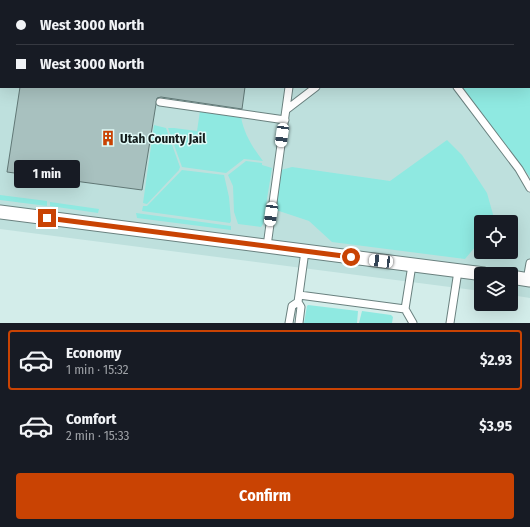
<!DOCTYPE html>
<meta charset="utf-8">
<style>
body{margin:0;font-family:"Fira Sans Condensed",sans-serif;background:#242831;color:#f1f3f6;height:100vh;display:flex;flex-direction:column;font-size:15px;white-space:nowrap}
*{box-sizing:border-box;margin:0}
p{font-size:13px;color:#9ea1a6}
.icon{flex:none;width:22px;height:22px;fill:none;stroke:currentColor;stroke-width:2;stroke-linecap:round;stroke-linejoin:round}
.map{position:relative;height:323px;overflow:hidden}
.details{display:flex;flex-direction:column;background:#171b24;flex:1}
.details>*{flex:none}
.top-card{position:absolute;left:0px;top:0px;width:530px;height:88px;box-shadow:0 4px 16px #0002;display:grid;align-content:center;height:88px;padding:0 16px;background:#171b24}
.buttons{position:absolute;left:474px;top:215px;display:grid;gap:8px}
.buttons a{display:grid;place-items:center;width:44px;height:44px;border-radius:4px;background:#171b24;box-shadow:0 4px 16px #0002;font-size:20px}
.end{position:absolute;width:18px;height:18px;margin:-9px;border:5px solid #c94303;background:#fff;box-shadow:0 0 0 2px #fff}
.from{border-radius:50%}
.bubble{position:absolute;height:28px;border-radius:4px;background:#171b24;box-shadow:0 4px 16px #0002;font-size:13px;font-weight:700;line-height:28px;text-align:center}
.car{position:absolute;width:12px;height:24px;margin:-12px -6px;border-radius:5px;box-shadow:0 0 3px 1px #0007;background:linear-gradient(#fff 24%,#345 0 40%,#fff 0 76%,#345 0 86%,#fff 0)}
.top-card b{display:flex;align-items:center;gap:14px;height:38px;font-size:15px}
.top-card b+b{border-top:1px solid #363941}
.top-card i{width:10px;height:10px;background:#f1f3f6}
ul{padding:7px 0 0;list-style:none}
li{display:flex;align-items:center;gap:12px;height:60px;margin:0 8px 6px;padding:0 8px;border:2px solid transparent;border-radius:4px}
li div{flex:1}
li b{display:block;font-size:15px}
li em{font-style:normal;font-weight:700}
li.current{border-color:#c94303}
li>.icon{width:36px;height:36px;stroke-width:1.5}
.cta{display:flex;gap:8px;margin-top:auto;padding:8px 16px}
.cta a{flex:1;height:46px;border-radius:4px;background:#c94303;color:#fff;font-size:16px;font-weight:700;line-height:46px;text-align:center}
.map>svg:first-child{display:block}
.built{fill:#bee0dd;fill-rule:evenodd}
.grass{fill:#8fe9e1}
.building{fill:#a8c1bf;stroke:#617876}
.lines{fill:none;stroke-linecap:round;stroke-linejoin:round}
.lane-casing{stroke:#6a817f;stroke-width:9}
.street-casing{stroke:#6a817f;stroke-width:15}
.lane{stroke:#fff;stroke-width:7}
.street{stroke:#fff;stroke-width:13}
.route{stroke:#c94303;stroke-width:5}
.labels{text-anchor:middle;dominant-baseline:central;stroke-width:3;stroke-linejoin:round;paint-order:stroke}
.poi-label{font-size:13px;font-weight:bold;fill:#141d1c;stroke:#e0faf7;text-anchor:start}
</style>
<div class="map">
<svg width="530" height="323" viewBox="0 0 530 323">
<rect width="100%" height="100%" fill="#d3edea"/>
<path class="built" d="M 0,0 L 530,0 L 530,298 L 511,295 L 511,274 L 481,274 L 481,291 L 0,229 ZM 1,1 L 529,1 L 529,87 L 1,87 ZM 481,222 L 511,222 L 511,252 L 481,252 Z"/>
<path class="grass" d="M 0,0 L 123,0 L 1,1 L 0,76 Z
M 529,53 L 530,54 L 530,177 L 461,87 L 529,87 Z
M 200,111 L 241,117 C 244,134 253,148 263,161 L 244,159 L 226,173 L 182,167 L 168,128 L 174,128 L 197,131 Z
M 154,125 L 166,128 L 180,167 L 179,170 L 147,204 L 143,203 Z
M 447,140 L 462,155 L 487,193 L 494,218 L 497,222 L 481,222 L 481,240 L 465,259 L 332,242 L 309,221 L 276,210 L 281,170 L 292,167 L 390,181 Z
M 246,161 L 262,163 L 262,165 L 272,168 L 263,224 L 261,227 L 238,224 L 234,212 L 233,186 L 228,175 Z
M 182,170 L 224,175 L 229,197 L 231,221 L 230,223 L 142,211 L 143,206 L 147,206 Z
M 0,195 L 47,201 L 47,206 L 0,200 Z
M 50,202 L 99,209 L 98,213 L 50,206 Z
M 136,213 L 231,226 L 231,230 L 137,218 Z
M 308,305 L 358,311 L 357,323 L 304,323 L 307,306 Z
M 362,311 L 391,315 L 393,317 L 392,323 L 359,323 Z"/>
<path class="building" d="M 20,87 L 245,87 L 242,109 L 161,97 L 157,98 L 142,190 L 7,172 Z"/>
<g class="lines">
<g class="lane-casing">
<path id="lane" d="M 422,0 L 423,1
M 529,21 L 530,21
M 457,87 L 519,169 L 530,188
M 160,102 L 285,120
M 286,110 L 316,87
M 267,246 L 289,87
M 412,265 L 405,309 L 413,323
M 527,280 L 530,263
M 299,295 L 405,309
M 289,323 L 292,306 L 298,302
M 299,323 L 301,307 L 298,302 L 305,251
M 450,323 L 458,271"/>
</g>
<g class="street-casing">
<path id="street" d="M 0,212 L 484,274
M 511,277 L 530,280"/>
</g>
<use href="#lane" class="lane"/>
<use href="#street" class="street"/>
</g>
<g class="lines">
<path class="route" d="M 47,218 L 351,257"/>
</g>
<defs>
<g id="building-bare" transform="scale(1.2)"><path d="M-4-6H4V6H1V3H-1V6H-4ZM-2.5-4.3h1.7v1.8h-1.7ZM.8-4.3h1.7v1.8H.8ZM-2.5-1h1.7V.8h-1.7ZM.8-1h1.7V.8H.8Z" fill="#c94303" stroke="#e0faf7" stroke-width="2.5" paint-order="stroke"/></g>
</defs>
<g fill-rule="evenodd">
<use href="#building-bare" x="108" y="138"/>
</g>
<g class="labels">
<g class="poi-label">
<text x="120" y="138">Utah County Jail</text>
</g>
</g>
</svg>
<div class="buttons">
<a><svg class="icon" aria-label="locate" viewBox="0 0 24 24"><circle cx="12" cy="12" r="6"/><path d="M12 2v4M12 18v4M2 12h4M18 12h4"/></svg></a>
<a><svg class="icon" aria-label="layers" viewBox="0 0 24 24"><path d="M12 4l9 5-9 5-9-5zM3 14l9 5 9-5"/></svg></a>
</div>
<i class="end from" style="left:351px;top:257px"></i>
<i class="end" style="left:47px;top:218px"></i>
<div class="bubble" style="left:14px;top:160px;width:66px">1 min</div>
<i class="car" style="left:282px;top:135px;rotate:188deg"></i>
<i class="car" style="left:271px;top:214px;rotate:188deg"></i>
<i class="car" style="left:381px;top:261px;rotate:277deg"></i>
<div class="top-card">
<b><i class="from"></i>West 3000 North</b>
<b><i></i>West 3000 North</b>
</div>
</div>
<section class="details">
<ul>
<li class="current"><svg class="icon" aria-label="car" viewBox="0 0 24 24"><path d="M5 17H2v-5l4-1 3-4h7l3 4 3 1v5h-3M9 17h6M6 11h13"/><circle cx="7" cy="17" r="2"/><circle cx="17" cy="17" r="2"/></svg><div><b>Economy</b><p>1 min · 15:32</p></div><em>$2.93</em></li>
<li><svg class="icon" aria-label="car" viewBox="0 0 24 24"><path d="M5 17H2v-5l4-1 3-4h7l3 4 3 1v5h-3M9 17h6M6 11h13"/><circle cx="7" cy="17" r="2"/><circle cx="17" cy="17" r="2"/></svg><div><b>Comfort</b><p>2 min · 15:33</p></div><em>$3.95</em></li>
</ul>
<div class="cta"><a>Confirm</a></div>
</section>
